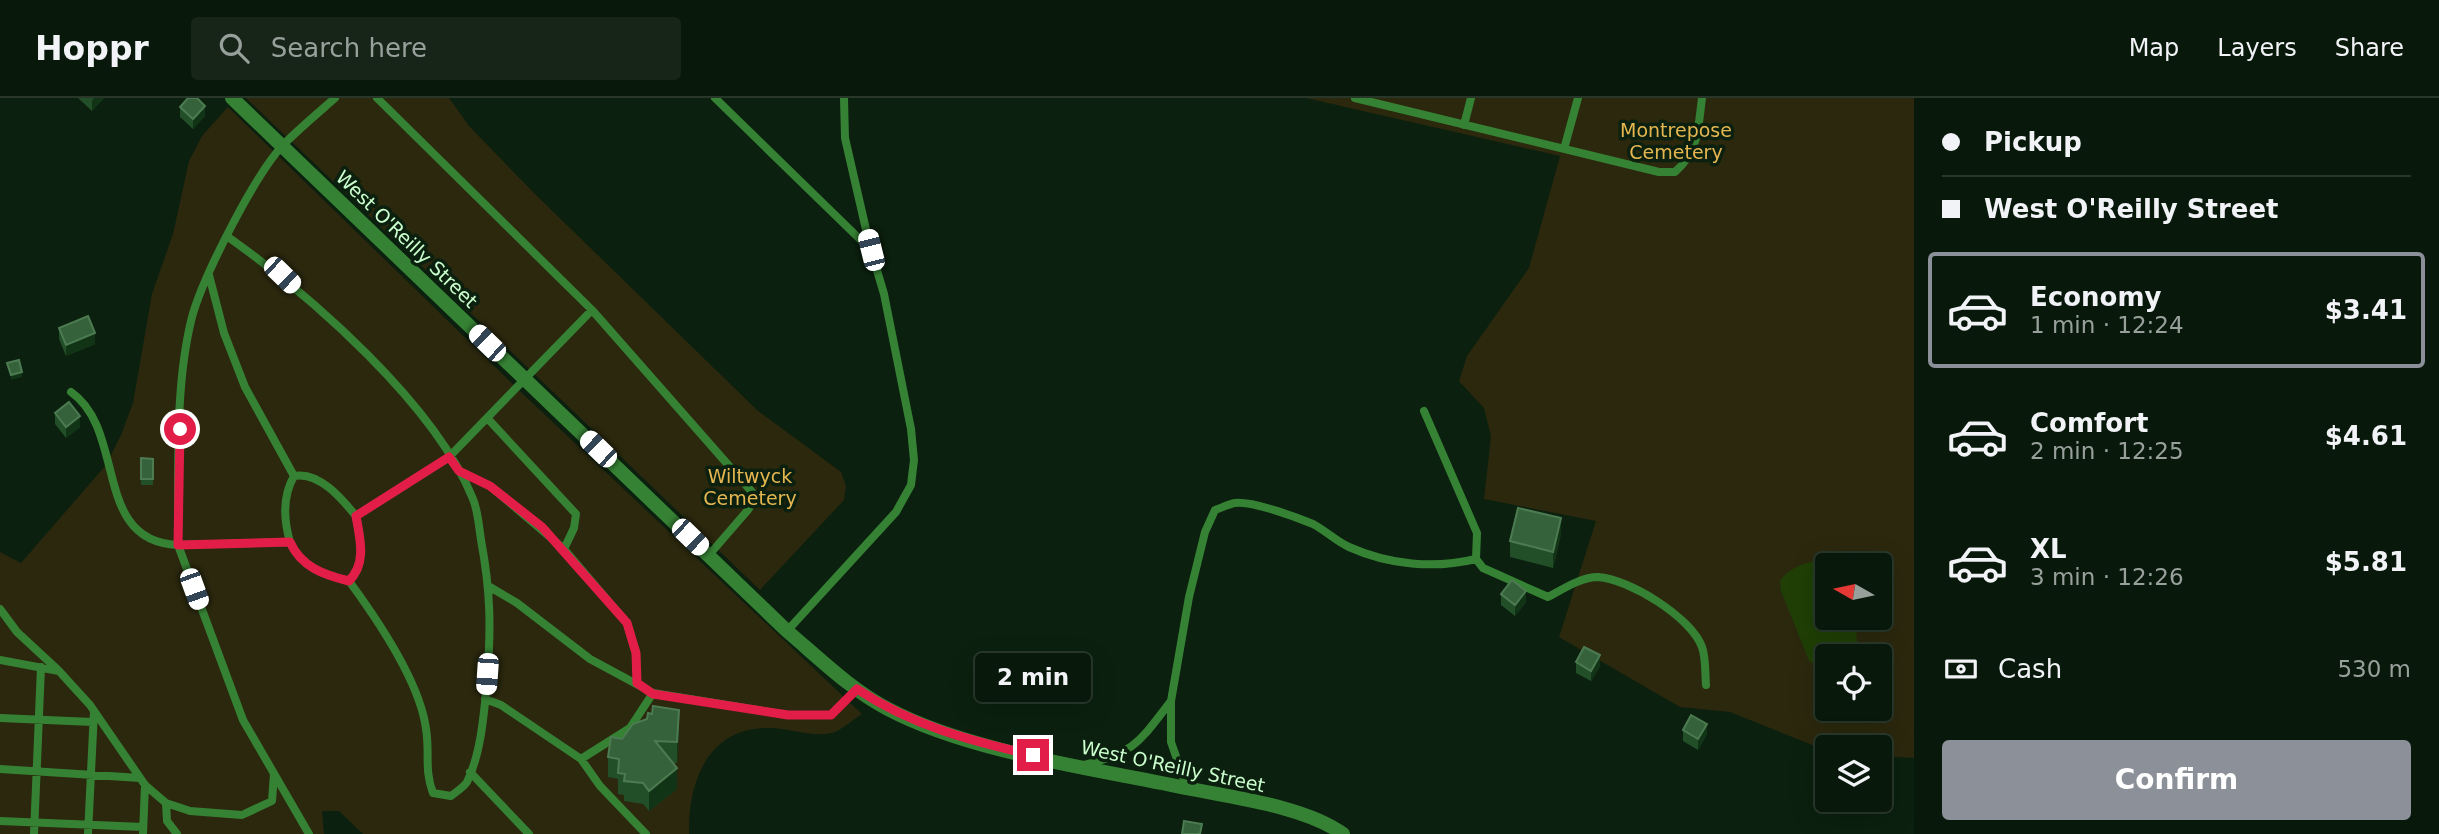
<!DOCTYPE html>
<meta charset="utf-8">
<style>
body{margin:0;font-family:"DejaVu Sans",sans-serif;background:#162518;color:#f1f3f6;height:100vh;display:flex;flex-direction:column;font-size:26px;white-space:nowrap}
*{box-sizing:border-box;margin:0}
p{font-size:23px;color:#98a09c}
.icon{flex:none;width:38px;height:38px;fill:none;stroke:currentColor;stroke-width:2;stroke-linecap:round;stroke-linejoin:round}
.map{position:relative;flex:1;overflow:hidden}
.drawer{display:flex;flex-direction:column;background:#08180a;width:525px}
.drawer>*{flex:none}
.hud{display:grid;align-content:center;height:154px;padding:0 28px;background:#08180a}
.needle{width:46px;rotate:279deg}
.buttons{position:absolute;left:1815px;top:455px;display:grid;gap:14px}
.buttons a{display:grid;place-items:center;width:77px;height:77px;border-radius:7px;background:#08180a;box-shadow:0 7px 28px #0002,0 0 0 2px #29372b;font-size:35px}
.end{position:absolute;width:32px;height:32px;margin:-16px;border:9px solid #e11d48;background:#fff;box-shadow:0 0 0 4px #fff}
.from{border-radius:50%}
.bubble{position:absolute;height:49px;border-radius:7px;background:#08180a;box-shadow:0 7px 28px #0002,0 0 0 2px #29372b;font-size:23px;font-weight:700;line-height:49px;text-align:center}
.car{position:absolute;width:21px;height:42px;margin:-21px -10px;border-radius:9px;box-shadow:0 0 5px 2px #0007;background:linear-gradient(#fff 24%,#345 0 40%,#fff 0 76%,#345 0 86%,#fff 0)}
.hud b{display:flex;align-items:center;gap:24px;height:66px;font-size:26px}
.hud b+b{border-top:2px solid #29372b}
.hud i{width:18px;height:18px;background:#f1f3f6}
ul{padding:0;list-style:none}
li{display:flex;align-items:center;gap:21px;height:116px;margin:0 14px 10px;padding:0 14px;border:4px solid transparent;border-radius:7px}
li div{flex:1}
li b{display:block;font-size:26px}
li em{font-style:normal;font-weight:700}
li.on{border-color:#8c9099}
li>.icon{width:63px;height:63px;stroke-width:1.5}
.pay{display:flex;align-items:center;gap:18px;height:77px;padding:0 28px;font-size:26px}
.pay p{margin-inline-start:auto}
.action{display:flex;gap:14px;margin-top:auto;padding:14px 28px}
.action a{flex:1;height:80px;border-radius:7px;background:#8c9099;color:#fff;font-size:28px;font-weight:700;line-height:80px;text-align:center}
header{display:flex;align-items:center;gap:42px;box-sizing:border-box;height:98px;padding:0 35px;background:#08180a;border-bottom:2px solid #29372b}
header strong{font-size:33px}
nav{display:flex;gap:38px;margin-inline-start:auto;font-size:24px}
.search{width:490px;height:63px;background:#162518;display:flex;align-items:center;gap:18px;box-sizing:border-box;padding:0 24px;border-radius:7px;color:#98a09c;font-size:26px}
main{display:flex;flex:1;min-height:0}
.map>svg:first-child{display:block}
.green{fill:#2b280e;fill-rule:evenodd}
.water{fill:#1f3f06}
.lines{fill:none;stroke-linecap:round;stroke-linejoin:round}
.service{stroke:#368234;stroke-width:8}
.tertiary{stroke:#368234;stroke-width:14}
.wall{fill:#234f28}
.shaded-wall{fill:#123416}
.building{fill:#35623a;stroke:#4c7b51;stroke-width:2}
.route{stroke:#e11d48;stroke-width:9}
.labels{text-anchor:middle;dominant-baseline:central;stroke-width:7;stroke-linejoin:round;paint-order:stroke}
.park-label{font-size:19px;fill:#e5b650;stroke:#0b200e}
.street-label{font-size:19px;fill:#cbffcd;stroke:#0b200e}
</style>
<header>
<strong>Hoppr</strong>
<div class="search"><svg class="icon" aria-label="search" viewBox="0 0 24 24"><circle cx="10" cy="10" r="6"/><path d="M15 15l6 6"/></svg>Search here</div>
<nav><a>Map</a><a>Layers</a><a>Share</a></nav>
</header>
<main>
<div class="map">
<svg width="1914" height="736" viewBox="0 0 1914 736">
<rect width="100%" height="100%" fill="#0b200e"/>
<path class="green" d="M 246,0 L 449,0 L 469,28 L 535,96 L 757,312 L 841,374 L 846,388 L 844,402 L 760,492 Z
M 1306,0 L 1914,0 L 1914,660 L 1880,658 L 1880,649 L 1827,649 L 1827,653 L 1730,614 L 1680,609 L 1559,539 L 1596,423 L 1484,401 L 1491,338 L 1484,310 L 1459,283 L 1467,258 L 1529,170 L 1560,58 ZM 1827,467 L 1880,467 L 1880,520 L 1827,520 ZM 1827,558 L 1880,558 L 1880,611 L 1827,611 Z
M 228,9 L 522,295 L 862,616 C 854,621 844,630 835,634 C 814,641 791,630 770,630 C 708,629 688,683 689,736 L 363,736 L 339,713 L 322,713 L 324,736 L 0,736 L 0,454 L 21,465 L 106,367 L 121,337 L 133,305 L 152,196 L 173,136 L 189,63 L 202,38 Z"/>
<path class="water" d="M 1831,461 L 1846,467 L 1827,467 L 1827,520 L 1855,520 L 1858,556 L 1827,558 L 1827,572 L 1809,563 L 1781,493 L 1780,483 C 1793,465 1811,464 1831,461 Z"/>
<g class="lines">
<path class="service" d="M 335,0 C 318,15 300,30 284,46 C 255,76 203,179 192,219 C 174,290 179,374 178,447 L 290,444 C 301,469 324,477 349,483
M 377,0 L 592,212 L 752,394 L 753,404 L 748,412 L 709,457
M 715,0 L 871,152 L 884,196 L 911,331 L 914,362 L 911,387 L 896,414 L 787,533
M 844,0 L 845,40 L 870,149
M 1355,0 L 1659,74 L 1675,74 C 1699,53 1698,30 1702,0
M 1464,27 L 1471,0
M 1564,51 L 1578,0
M 228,139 C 310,197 435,306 473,401 C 478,413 479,429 481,442 C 491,495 491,531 487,585 C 484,615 481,656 467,684 C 464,689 456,694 451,698 L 433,695 C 424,672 430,654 426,631 C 420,584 377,521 349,483 C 367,465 360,441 356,418 L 449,359 L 592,212
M 209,177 L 224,235 L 245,289 L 294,378 C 319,373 342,401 356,418
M 71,294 C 127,333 92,444 178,447 L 243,622 L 309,736
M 489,322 L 576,416 L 574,430 L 564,451 L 627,525 L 636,555 L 637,585
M 459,373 L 490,388 L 564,451
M 290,444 C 284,423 282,399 294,378
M 1476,461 L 1483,470 L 1548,499 C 1563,491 1581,479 1598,479 C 1629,481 1691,519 1702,549 C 1706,560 1705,575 1706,587
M 490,489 L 517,505 L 590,561 L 653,595 L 788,617 L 831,617 L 857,591
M 0,511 L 17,534 L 58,572
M 0,562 L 59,573 L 90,607 L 145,687 L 166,705 L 190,713 L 242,717 L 272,703 L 274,676
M 485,601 L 501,607 L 581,661 L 600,688 L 646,736
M 0,620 L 93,624
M 581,661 L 630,630 L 653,595
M 1084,667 C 1135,655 1140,643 1171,603
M 0,671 L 140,680
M 470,674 L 529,736
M 1187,690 L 1171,644 L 1171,603 L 1189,499 L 1205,434 L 1215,412 C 1221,410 1229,406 1235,405 C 1253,403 1296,419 1313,426 C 1326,433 1336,443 1349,449 C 1389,467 1434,471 1476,461 L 1477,435 L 1424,313
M 166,705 L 167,723 L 177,736
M 0,723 L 143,729
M 34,736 L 41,569
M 88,736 L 94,613
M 143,736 L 145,687"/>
<path class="tertiary" d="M 232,0 L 787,533 C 819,560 851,592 888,611 C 971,655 1098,671 1191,691 C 1236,700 1306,709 1343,736"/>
</g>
<path class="wall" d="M 78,0 L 104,0 L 92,13 Z
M 180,9 L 205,18 L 193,31 L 180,19 Z
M 59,230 L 95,246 L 66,258 L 59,241 Z
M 55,315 L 80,329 L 66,340 L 55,326 Z
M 141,360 L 153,361 L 153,387 L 141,387 Z
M 1561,436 L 1553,470 L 1510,459 L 1510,443 Z
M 1501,496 L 1526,504 L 1515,518 L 1501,507 Z
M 1576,564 L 1600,568 L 1591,583 L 1576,575 Z
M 647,621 L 679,632 L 677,665 L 672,665 L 677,691 L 649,713 L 643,706 L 624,703 L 624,697 L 618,696 L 618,681 L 608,679 L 608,659 L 622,641 Z
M 1683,632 L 1707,636 L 1698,652 L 1683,643 Z"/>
<path class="shaded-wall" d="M 94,0 L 104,0 L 92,13 L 92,3 Z
M 205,8 L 205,18 L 193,31 L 193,21 Z
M 95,235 L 95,246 L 66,258 L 66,247 Z
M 22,274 L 22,279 L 11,282 L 11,277 Z
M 80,318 L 80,329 L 66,340 L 66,329 Z
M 1561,420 L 1561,436 L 1553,470 L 1553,454 Z
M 1526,493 L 1526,504 L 1515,518 L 1515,507 Z
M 1600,557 L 1600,568 L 1591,583 L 1591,573 Z
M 679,612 L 679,632 L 677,665 L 677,644 Z
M 1707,626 L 1707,636 L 1698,652 L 1698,641 Z
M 677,670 L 677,691 L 649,713 L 649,693 Z"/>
<path class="building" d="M 188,0 L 197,0 L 205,8 L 193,21 L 180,9 Z
M 88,218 L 95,235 L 66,247 L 59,230 Z
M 19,262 L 22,274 L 11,277 L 7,265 Z
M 69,304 L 80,318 L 66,329 L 55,315 Z
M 141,360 L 153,361 L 153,381 L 141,381 Z
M 1518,410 L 1561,420 L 1553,454 L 1510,443 Z
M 1512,482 L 1526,493 L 1515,507 L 1501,496 Z
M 1584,549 L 1600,557 L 1591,573 L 1576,564 Z
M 653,608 L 679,612 L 677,644 L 655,643 L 677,670 L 649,693 L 643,685 L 624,683 L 625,676 L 618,675 L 619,661 L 608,659 L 611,639 L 622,641 L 633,626 L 647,621 L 648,615 L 652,616 Z
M 1691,617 L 1707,626 L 1698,641 L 1683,632 Z
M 1184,723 L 1202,726 L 1200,736 L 1182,736 Z"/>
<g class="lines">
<path class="route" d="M 180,331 L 178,447 L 290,444 C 301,469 324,477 349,483 C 367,465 360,441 356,418 L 449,359 L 459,373 L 490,388 L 542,429 L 627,525 L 636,555 L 637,585 L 653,596 L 788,617 L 831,617 L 857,591 C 911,627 970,643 1033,657"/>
</g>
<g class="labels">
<g class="park-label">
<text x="1676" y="32">Montrepose<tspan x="1676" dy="22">Cemetery</tspan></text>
<text x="750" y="378">Wiltwyck<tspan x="750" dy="22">Cemetery</tspan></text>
</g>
<g class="street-label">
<text transform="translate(407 141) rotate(44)">West O'Reilly Street</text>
<text transform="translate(1173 668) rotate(12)">West O'Reilly Street</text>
</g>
</g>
</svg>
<div class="buttons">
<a><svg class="needle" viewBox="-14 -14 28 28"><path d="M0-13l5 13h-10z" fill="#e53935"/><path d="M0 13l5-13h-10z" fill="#98a09c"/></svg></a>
<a><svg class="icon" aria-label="locate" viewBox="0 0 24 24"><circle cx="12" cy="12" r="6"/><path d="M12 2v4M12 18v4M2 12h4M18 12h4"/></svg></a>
<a><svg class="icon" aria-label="layers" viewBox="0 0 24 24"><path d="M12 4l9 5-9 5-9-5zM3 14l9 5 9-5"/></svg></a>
</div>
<i class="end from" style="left:180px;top:331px"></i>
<i class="end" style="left:1033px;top:657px"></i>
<div class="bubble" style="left:975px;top:555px;width:116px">2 min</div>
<i class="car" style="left:871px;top:152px;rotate:346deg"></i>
<i class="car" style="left:282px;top:177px;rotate:134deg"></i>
<i class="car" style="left:487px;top:245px;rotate:314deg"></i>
<i class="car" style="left:598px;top:351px;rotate:314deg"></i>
<i class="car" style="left:690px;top:439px;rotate:134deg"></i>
<i class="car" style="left:194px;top:491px;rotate:160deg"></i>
<i class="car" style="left:487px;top:576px;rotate:184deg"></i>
</div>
<section class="drawer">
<div class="hud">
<b><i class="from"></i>Pickup</b>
<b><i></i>West O'Reilly Street</b>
</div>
<ul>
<li class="on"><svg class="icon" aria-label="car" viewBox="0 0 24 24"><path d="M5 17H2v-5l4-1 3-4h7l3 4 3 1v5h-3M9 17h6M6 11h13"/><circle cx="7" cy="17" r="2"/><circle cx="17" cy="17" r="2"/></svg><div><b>Economy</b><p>1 min · 12:24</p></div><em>$3.41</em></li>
<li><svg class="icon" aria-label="car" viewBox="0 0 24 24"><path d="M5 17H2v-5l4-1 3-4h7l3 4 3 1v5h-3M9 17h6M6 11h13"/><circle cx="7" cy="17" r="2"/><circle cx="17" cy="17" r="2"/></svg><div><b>Comfort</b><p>2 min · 12:25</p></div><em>$4.61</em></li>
<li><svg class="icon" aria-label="car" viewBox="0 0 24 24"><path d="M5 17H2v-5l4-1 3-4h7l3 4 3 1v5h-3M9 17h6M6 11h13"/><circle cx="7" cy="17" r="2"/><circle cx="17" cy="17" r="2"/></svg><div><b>XL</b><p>3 min · 12:26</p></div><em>$5.81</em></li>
</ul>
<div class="pay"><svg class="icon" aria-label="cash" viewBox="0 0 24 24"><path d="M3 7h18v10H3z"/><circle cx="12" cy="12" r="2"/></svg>Cash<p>530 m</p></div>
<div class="action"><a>Confirm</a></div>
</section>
</main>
